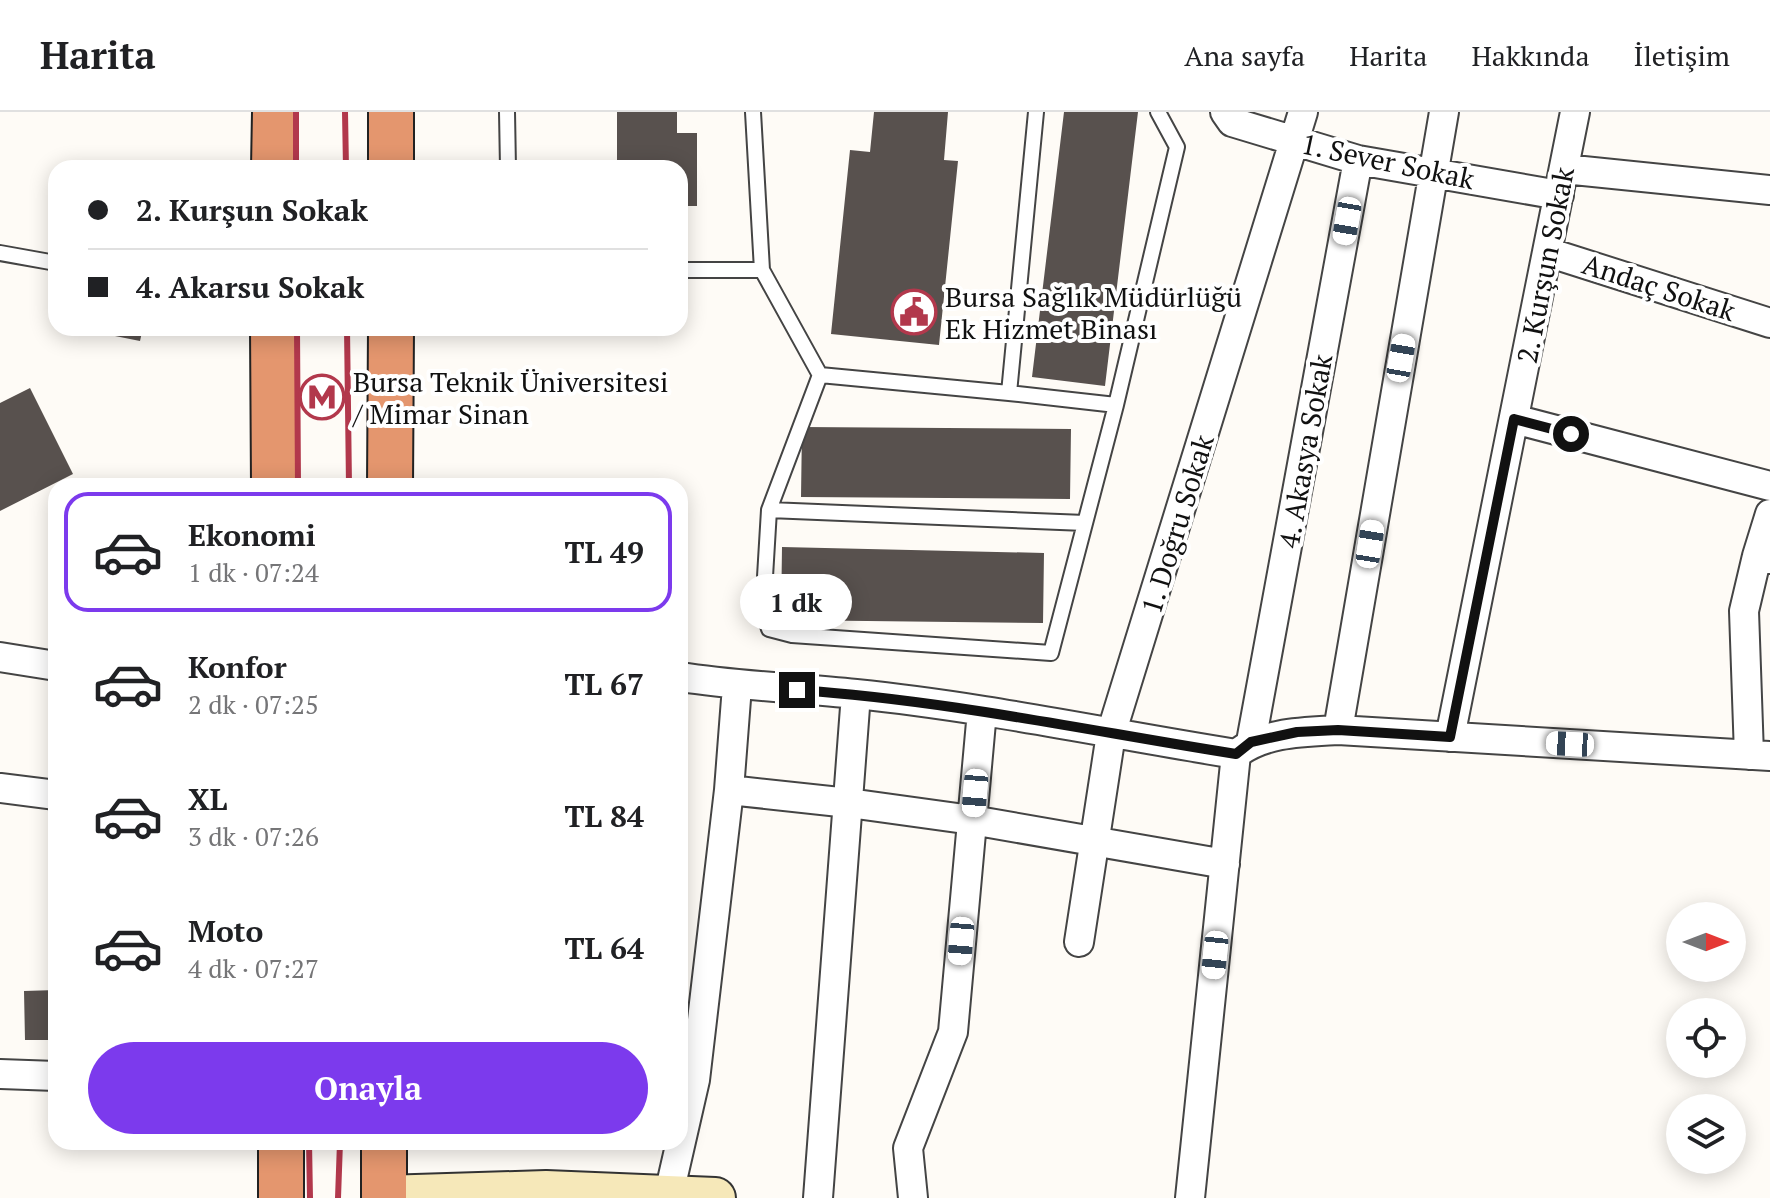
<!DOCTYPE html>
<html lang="tr">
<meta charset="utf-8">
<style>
body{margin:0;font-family:"PT Serif",serif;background:#f2f2f2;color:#202124;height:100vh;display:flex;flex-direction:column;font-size:30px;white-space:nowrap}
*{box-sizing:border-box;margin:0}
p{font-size:26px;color:#757577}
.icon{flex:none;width:44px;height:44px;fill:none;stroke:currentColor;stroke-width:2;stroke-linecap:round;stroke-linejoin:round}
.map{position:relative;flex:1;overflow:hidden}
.details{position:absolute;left:48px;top:366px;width:640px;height:672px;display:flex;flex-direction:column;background:#fff;border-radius:24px;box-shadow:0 4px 20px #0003}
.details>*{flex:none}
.guide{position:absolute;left:48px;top:48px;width:640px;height:176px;border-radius:24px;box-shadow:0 4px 20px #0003;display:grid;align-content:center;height:176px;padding:0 40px;background:#fff}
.needle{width:52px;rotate:90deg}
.buttons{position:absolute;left:1666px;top:790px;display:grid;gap:16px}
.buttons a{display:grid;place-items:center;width:80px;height:80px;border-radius:50%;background:#fff;box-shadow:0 4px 20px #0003;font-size:40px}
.end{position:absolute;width:36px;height:36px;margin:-18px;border:10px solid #111;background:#fff;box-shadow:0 0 0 4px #fff}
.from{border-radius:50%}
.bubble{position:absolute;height:56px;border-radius:28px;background:#fff;box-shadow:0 4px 20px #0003;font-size:26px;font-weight:600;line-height:56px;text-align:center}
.car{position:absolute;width:24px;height:48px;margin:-24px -12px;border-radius:10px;box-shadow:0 0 6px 2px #0007;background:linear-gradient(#fff 24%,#345 0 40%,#fff 0 76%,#345 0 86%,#fff 0)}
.guide b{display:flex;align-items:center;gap:28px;height:76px;font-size:30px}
.guide b+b{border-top:2px solid #e0e0e0}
.guide i{width:20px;height:20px;background:#202124}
ul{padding:14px 0 0;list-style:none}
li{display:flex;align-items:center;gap:24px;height:120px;margin:0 16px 12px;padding:0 24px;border:4px solid transparent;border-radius:24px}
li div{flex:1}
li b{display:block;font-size:30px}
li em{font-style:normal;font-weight:600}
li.on{border-color:#7c3aed}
li>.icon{width:72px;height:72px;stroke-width:1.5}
.action{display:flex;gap:16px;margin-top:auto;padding:16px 40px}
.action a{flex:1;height:92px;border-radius:48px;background:#7c3aed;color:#fff;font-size:32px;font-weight:600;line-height:92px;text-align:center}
header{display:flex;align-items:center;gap:48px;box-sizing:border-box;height:112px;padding:0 40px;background:#fff;border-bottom:2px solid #e0e0e0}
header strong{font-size:38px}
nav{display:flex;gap:44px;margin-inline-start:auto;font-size:28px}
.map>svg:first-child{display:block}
.building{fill:#58514e}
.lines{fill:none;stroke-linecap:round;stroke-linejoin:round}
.lane-casing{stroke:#444;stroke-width:18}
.street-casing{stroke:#444;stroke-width:32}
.secondary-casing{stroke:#333;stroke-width:44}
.highway-casing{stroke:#222;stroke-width:48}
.lane{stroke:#fff;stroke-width:14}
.street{stroke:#fff;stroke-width:28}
.secondary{stroke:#f6e8b9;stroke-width:40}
.highway{stroke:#e4966e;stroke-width:44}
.rail{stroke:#b2384c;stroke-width:6}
.route{stroke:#111;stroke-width:10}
.labels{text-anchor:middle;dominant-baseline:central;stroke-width:8;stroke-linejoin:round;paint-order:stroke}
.street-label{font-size:28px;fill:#111;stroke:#fff}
.poi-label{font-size:28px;fill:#111;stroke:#fff;text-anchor:start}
</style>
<header>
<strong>Harita</strong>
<nav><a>Ana sayfa</a><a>Harita</a><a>Hakkında</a><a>İletişim</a></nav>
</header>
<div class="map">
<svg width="1770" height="1086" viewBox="0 0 1770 1086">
<rect width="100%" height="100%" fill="#fefbf6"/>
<path class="building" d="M 617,0 L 677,0 L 677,21 L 697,21 L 697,94 L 680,94 L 680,56 L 617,56 Z
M 874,0 L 948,0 L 944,48 L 958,49 L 939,233 L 831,222 L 850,38 L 870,40 Z
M 1064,0 L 1138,0 L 1105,274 L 1032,265 Z
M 91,216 L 143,216 L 140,229 L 90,219 Z
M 30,276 L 73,362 L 0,399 L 0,291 Z
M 802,315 L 1071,317 L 1070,387 L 801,385 Z
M 782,435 L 1044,441 L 1043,511 L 781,508 Z
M 56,878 L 56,928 L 25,928 L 24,879 Z"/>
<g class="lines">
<g class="lane-casing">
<path id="lane" d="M 507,0 L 508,56
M 753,0 L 762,158 L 820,263 L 769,398 L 1085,411
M 0,141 L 56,151
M 680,158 L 762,158
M 820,263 L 1009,281 L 1036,0
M 1009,281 L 1116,293
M 769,398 L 763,498 L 769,517 L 792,523 L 1051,541 L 1116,293 L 1177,35 L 1158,0"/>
</g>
<g class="street-casing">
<path id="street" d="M 1225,0 L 1232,10 L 1358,48 L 1559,83
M 1564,57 L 1770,78
M 1547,140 L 1770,211
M 1514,307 L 1770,374
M 1770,402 L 1757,444 L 1770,447
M 0,545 L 56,554
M 680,565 C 739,574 797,576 856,582 C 984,595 1110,622 1236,642 C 1264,620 1303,620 1338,618 L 1770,644
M 1338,618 L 1444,0
M 1450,625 L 1575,0
M 1251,630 L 1358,48
M 1749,643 L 1744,499 L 1757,444
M 0,676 L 56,683
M 729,678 L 849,691 L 972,708 L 1225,752
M 1079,830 L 1111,622 L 1303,0
M 0,962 L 56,964
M 668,1086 L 695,968 L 729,678 L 737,574
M 818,1086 L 856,582
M 913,1086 L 908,1036 L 953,920 L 982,599
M 1190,1086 L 1236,642"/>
</g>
<g class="secondary-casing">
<path id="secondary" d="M 384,1084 L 546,1079 L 715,1086"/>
</g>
<g class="highway-casing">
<path id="highway" d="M 274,56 L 275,0
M 391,56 L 391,0
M 273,216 L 274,374
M 390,374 L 391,216
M 281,1030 L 281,1086
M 384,1086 L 384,1030"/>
</g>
<use href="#lane" class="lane"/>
<use href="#street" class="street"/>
<use href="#secondary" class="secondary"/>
<use href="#highway" class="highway"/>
<path class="rail" d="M 296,0 L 296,56
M 345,0 L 346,56
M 297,216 L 298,374
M 347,216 L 349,374
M 309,1030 L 310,1086
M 338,1086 L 340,1030"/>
</g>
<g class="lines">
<path class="route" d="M 797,578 C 945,588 1090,619 1236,642 L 1251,630 L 1297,620 L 1338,618 L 1450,625 L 1514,307 L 1571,322"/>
</g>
<defs>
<g id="civic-ring" transform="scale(2.3)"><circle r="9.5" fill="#fff" stroke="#b2384c" stroke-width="1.5"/><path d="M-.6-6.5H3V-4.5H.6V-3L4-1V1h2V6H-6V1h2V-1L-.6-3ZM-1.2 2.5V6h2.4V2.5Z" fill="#b2384c"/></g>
<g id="metro-ring" transform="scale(2.3)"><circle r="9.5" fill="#fff" stroke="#b2384c" stroke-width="1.5"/><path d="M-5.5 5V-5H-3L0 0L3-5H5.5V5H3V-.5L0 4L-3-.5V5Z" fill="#b2384c"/></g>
</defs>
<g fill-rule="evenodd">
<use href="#civic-ring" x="914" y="200"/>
<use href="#metro-ring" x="322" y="285"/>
</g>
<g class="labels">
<g class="street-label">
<text transform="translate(1388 49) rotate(12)">1. Sever Sokak</text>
<text transform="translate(1545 153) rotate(-79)">2. Kurşun Sokak</text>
<text transform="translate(1659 175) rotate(18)">Andaç Sokak</text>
<text transform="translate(1305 339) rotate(-80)">4. Akasya Sokak</text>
<text transform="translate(1177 412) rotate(-73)">1. Doğru Sokak</text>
</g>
<g class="poi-label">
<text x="945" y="184">Bursa Sağlık Müdürlüğü<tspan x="945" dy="32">Ek Hizmet Binası</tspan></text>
<text x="353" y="269">Bursa Teknik Üniversitesi<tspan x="353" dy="32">/ Mimar Sinan</tspan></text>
</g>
</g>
</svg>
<div class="buttons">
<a><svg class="needle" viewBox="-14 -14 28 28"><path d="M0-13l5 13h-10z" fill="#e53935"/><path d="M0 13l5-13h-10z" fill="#757577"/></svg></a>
<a><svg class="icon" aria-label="locate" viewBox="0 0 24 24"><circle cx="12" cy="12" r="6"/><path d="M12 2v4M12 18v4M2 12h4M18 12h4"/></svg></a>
<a><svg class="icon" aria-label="layers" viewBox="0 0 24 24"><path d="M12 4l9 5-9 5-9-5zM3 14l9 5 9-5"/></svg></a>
</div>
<i class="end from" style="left:1571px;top:322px"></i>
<i class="end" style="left:797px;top:578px"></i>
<div class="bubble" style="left:740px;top:462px;width:112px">1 dk</div>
<i class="car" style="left:1347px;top:109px;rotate:190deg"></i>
<i class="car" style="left:1401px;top:246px;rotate:10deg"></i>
<i class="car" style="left:1370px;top:432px;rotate:9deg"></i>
<i class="car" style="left:1570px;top:632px;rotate:273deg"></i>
<i class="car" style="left:975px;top:681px;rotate:185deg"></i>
<i class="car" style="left:961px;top:829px;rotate:185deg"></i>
<i class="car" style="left:1215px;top:843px;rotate:186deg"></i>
<div class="guide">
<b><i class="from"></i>2. Kurşun Sokak</b>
<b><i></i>4. Akarsu Sokak</b>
</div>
<section class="details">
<ul>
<li class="on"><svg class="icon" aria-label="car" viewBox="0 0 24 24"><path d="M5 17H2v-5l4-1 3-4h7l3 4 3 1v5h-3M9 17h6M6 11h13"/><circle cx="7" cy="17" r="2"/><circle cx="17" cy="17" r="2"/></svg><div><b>Ekonomi</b><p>1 dk · 07:24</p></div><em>TL 49</em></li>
<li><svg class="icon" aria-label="car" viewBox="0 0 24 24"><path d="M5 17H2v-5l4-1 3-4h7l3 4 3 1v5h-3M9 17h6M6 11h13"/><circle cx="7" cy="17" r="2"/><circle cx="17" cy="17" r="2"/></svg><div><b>Konfor</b><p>2 dk · 07:25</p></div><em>TL 67</em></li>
<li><svg class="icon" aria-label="car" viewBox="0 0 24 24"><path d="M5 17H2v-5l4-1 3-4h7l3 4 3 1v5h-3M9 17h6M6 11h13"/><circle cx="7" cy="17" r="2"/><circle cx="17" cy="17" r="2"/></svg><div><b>XL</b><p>3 dk · 07:26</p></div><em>TL 84</em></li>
<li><svg class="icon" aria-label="car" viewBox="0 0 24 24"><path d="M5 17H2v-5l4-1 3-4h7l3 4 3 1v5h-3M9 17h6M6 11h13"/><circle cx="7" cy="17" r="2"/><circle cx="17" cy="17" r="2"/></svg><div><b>Moto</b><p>4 dk · 07:27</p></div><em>TL 64</em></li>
</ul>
<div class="action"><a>Onayla</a></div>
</section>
</div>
